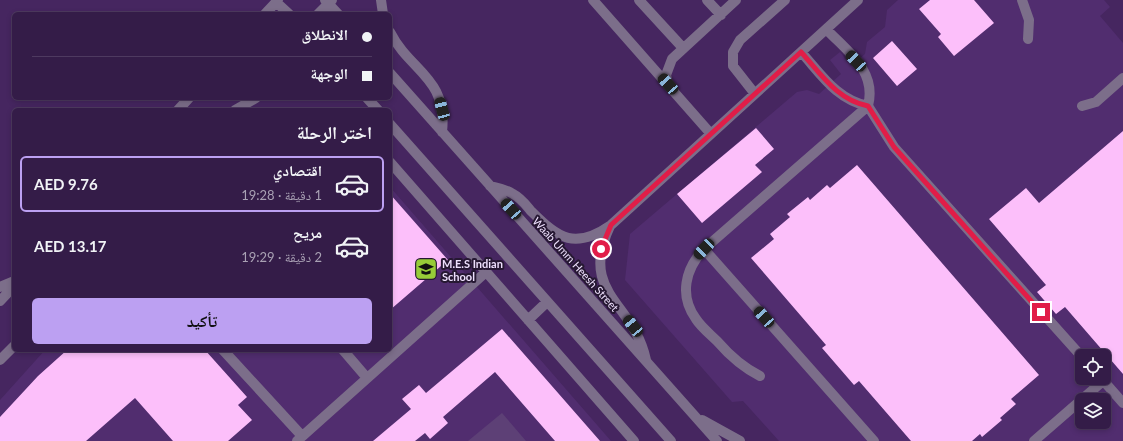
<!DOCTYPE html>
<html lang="ar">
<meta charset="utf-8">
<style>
body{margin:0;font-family:Lato,"Noto Naskh Arabic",sans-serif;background:#3c254f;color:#f1f3f6;direction:rtl;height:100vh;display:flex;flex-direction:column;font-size:15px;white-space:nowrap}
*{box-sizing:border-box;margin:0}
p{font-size:13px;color:#a9a1b4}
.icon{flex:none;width:22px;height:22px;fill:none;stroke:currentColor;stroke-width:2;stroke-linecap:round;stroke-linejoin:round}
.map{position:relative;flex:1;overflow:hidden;direction:ltr}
.sheet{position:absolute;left:12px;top:108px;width:380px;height:244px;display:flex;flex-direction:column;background:#341c48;border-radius:6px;box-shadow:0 2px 6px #0003,0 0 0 1px #4e3a60;direction:rtl}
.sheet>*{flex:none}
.guide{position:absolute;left:12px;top:12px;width:380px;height:88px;border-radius:6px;box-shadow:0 2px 6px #0003,0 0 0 1px #4e3a60;direction:rtl;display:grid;align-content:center;height:88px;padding:0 20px;background:#341c48}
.controls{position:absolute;left:1075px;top:349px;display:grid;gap:8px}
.controls a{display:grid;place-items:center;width:36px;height:36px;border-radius:6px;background:#341c48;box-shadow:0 2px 6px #0003,0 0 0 1px #4e3a60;font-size:20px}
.end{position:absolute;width:18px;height:18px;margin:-9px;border:5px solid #e11d48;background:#fff;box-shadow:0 0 0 2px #fff}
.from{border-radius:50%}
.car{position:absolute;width:12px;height:24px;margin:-12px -6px;border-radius:5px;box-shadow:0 0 3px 1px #0007;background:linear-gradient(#222 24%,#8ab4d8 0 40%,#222 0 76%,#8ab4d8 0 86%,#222 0)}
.guide b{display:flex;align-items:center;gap:14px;height:38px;font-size:15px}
.guide b+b{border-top:1px solid #4e3a60}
.guide i{width:10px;height:10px;background:#f1f3f6}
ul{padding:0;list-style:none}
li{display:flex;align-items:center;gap:12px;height:56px;margin:0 8px 6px;padding:0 12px;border:2px solid transparent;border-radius:6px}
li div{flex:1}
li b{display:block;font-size:15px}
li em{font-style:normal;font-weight:700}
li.active{border-color:#bca0f2}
li>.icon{width:36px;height:36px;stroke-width:1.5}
h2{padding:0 20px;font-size:18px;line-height:48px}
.action{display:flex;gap:8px;margin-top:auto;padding:8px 20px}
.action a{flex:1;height:46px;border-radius:6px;background:#bca0f2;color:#111;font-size:16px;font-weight:700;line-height:46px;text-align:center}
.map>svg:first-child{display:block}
.built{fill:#512d6f;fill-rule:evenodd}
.green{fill:#5d4076}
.building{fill:#fcbffa}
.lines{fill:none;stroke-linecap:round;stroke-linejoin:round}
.minor{stroke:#7c6e8a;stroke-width:10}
.route{stroke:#e11d48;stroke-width:5}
.labels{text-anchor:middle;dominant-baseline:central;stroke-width:4;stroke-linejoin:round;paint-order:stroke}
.poi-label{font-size:11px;font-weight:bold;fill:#eee0fd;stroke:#261832;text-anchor:start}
.street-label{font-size:11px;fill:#eee0fd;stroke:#261832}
</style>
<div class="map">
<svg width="1123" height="441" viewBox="0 0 1123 441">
<rect width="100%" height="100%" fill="#462660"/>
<path class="built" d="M 898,0 L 1104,0 L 1110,7 L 1100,16 L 1123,43 L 1123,441 L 779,441 L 743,401 L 732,402 L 625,280 L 630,234 L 797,92 L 807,90 L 819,94 L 841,74 L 830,60 L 840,52 L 851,66 L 865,54 L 867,42 L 885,27 L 887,10 ZM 1082,356 L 1104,356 L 1104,378 L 1082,378 ZM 1082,400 L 1104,400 L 1104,422 L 1082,422 Z
M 390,187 L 611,441 L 0,441 L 0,400 L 45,350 L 390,350 Z"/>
<path class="green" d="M 502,413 L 526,441 L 468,441 Z"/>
<path class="building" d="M 930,0 L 974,0 L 994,23 L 954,56 L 938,37 L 941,34 L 919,9 Z
M 892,41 L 917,69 L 897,86 L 873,58 Z
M 756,128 L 774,149 L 755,165 L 762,172 L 702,223 L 677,194 Z
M 1123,131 L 1123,374 L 1065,307 L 1056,314 L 1037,292 L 1046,285 L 989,219 L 1026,188 L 1039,203 Z
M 857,165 L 1039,375 L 1011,399 L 1016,404 L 1000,418 L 1002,420 L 982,437 L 980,434 L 972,441 L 911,441 L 859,381 L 854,385 L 822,348 L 826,345 L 751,258 L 774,239 L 770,234 L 790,217 L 787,214 L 808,197 L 810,200 L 827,185 L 830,188 Z
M 390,194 L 448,260 L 390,310 Z
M 502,329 L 600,441 L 555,441 L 495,372 L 443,417 L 448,423 L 430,439 L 425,433 L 415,441 L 373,441 L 411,409 L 402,399 L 419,385 L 426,393 Z
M 67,350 L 205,350 L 247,397 L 238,405 L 252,420 L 228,441 L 173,441 L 135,398 L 86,441 L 0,441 L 0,417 L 38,376 Z"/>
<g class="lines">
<path class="minor" d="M 325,0 L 338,14
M 381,0 L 383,14
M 593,0 L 711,134
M 639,0 L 683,48
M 707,0 L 721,15
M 1022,0 L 1029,20 L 1028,39
M 276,2 L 289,14
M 265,14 L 278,0
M 318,14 L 332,0
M 390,32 C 410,72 448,77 442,132
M 801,52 C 821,74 837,100 868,106 L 894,147 L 1082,357
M 390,73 L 717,441
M 668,84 L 666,75 L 672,59 L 736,0
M 755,94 L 733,66 L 733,52 L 740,40 L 785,0
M 367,98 L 378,110
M 1082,106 L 1096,102 L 1123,78
M 178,110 L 189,98
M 235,110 L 256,98
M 390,124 L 671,441
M 390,162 L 634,441
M 490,186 C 498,188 506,189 513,194 C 521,198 526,205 531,211 C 559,239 575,250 611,225 L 858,0
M 610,226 C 578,294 634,302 646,360
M 704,249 L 874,441
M 0,287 L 14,281
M 0,301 L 14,286
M 528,320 L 547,302
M 223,350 L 302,436
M 343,350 L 367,378
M 0,360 L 14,346
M 760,376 C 742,367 730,356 717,341 C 710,334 701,327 696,319 C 679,296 685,269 704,249 L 868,106 C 877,71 848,52 826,29
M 1101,378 L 1123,403
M 702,420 L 740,441
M 297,441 L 486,272
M 1034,441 L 1103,381"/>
</g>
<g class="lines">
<path class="route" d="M 601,249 L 611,225 L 801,52 C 821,74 837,100 868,106 L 894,147 L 1041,312"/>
</g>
<defs>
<g id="school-square" transform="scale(1.15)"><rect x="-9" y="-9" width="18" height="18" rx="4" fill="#97cc38" stroke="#261832"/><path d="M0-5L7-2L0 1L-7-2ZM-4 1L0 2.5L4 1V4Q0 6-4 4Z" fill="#111"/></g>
</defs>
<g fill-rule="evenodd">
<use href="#school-square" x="426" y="269"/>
</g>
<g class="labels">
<g class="poi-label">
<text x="442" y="263">M.E.S Indian<tspan x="442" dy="13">School</tspan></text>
</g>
<g class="street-label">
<text transform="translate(576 264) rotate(48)">Waab Umm Heesh Street</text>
</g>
</g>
</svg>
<div class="controls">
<a><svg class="icon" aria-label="locate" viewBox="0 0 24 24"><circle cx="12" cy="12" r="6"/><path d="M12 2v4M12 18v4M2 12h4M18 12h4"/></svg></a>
<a><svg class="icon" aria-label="layers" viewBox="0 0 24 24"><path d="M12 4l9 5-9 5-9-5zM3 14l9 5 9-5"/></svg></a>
</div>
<i class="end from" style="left:601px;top:249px"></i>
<i class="end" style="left:1041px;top:312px"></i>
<i class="car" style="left:856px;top:61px;rotate:317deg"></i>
<i class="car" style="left:668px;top:84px;rotate:318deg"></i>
<i class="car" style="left:442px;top:109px;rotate:345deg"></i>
<i class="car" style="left:511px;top:209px;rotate:318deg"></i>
<i class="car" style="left:704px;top:249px;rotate:224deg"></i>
<i class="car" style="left:764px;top:317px;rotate:318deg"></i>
<i class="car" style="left:633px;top:326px;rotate:321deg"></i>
<div class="guide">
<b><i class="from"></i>الانطلاق</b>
<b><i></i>الوجهة</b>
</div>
<section class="sheet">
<h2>اختر الرحلة</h2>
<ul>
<li class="active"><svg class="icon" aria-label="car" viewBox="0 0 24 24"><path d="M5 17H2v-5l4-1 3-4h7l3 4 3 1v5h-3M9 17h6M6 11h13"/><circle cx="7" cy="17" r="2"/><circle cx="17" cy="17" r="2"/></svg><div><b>اقتصادي</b><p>1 دقيقة · 19:28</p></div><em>AED 9.76</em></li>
<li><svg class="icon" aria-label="car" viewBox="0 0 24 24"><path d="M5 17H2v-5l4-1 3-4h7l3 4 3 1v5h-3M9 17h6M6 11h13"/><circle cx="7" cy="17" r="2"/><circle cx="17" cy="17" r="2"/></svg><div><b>مريح</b><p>2 دقيقة · 19:29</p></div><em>AED 13.17</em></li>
</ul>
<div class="action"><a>تأكيد</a></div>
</section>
</div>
